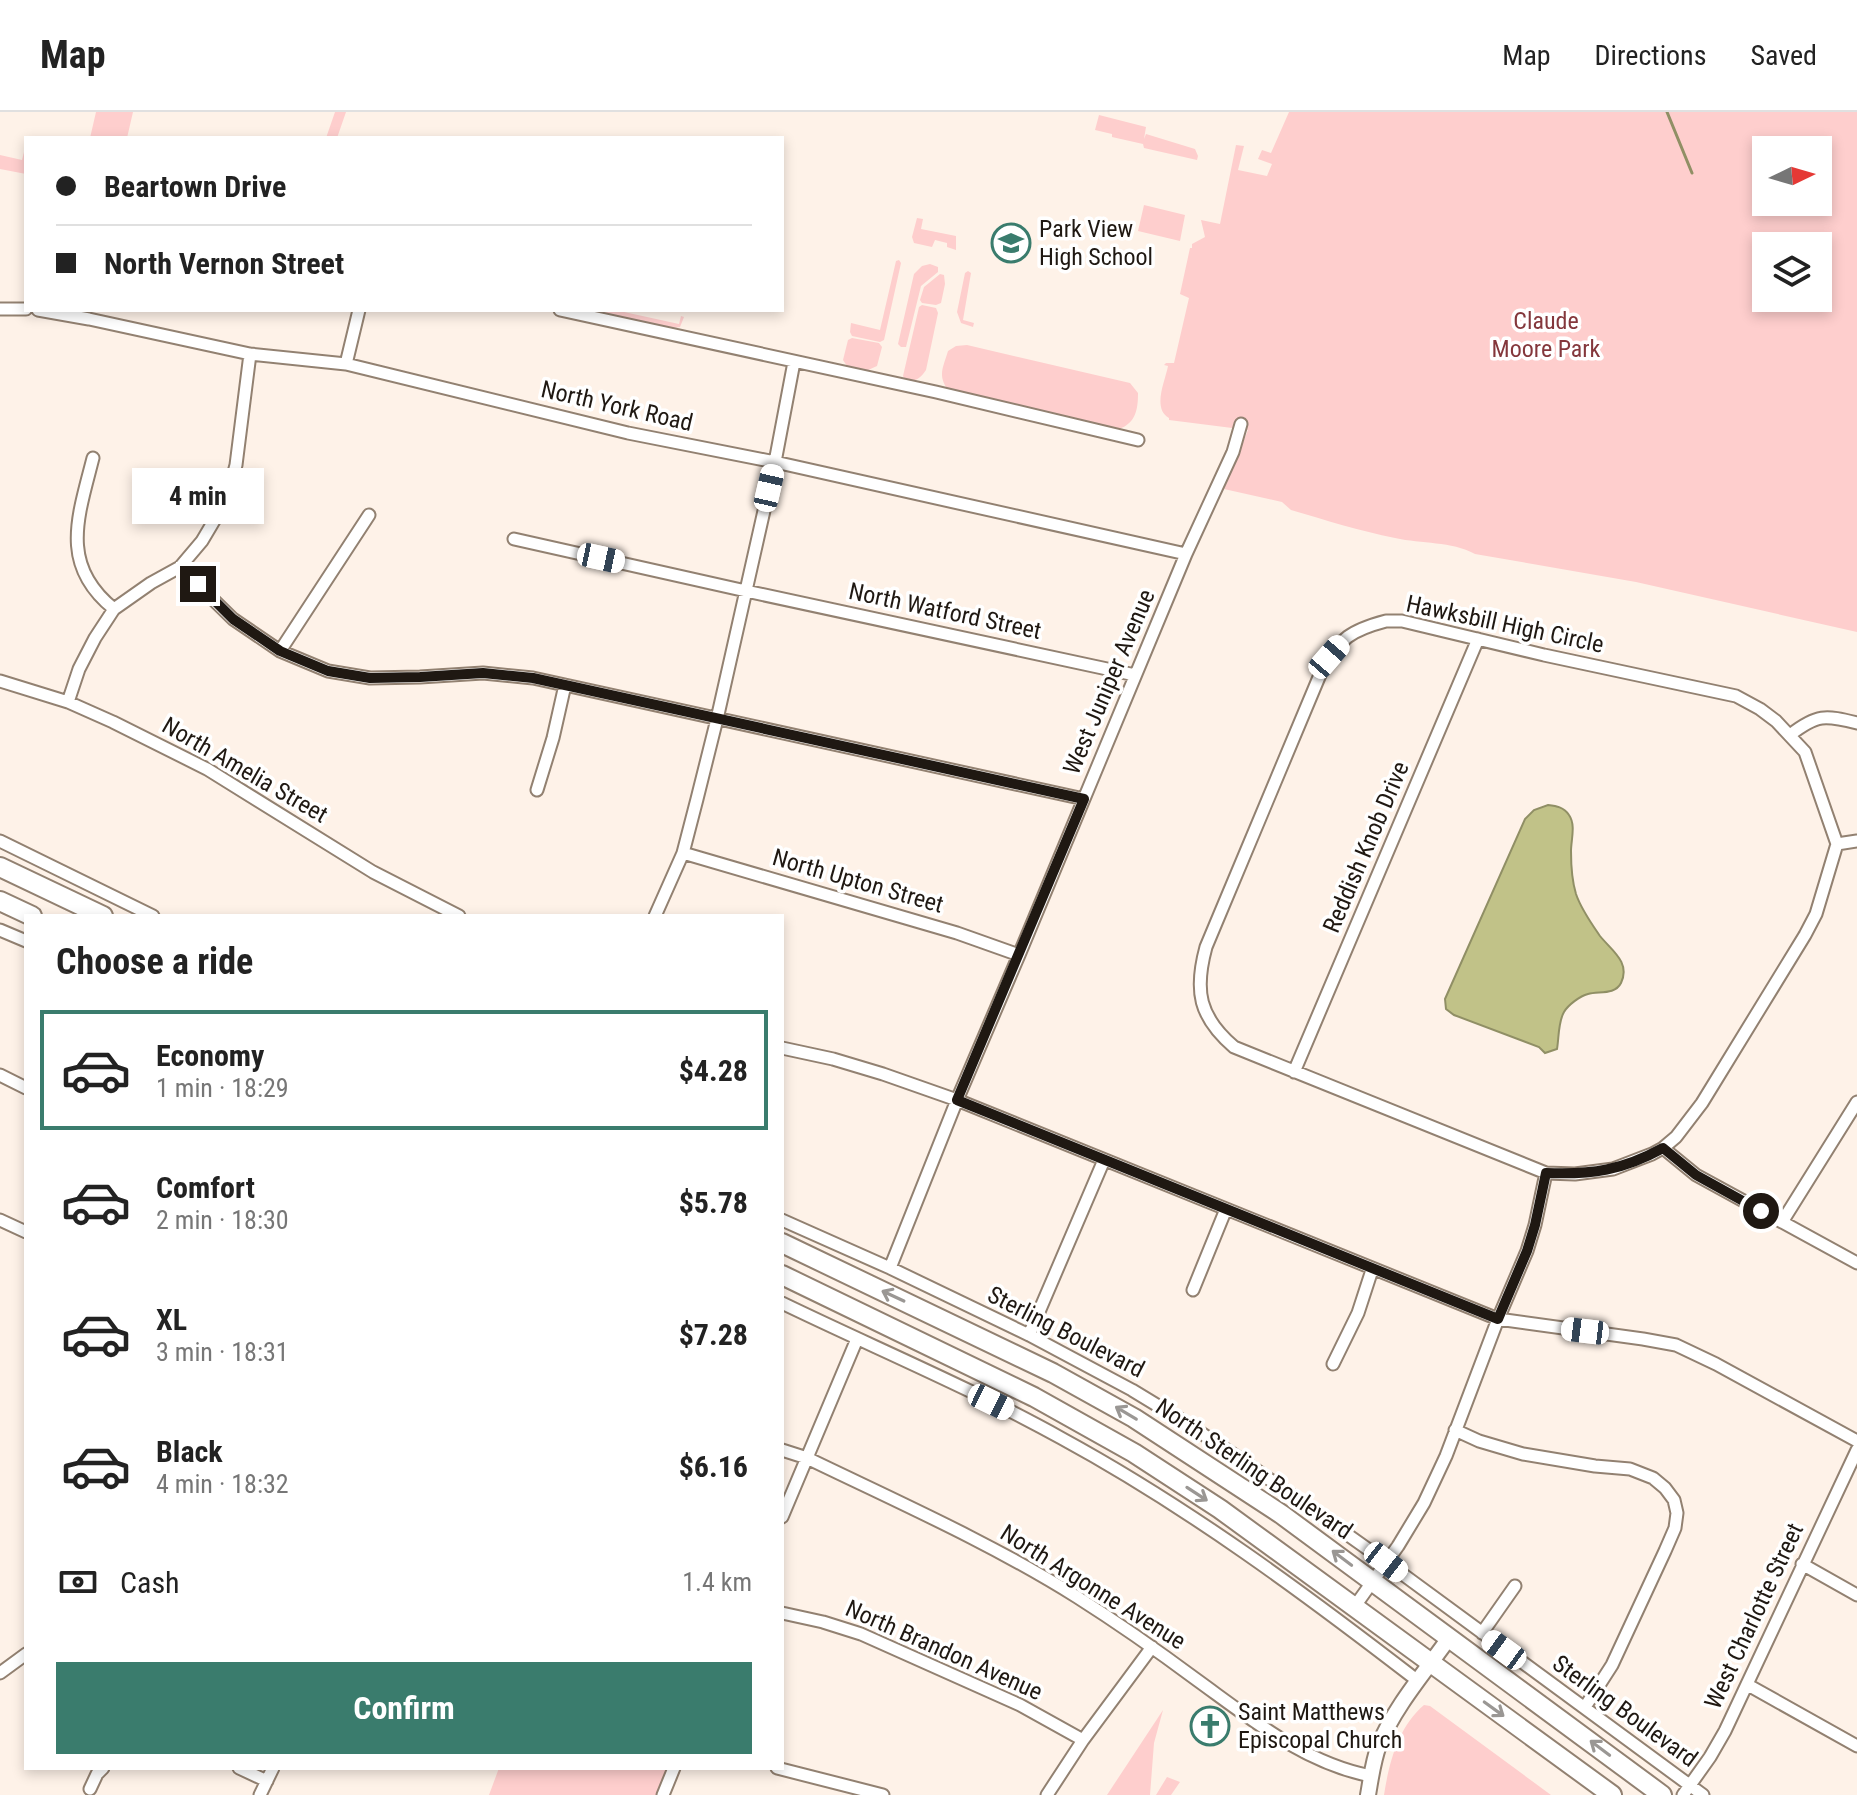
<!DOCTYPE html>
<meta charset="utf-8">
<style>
body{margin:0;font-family:"Roboto Condensed",sans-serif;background:#f2f2f2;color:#222;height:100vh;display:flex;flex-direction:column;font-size:30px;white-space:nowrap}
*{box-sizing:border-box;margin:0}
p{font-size:26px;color:#767676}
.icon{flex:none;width:44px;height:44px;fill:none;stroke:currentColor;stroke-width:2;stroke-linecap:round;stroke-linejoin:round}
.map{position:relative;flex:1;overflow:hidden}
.sheet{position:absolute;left:24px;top:802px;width:760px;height:856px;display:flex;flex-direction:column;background:#fff;border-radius:0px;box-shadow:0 4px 12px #0003}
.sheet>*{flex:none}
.guide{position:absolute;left:24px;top:24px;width:760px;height:176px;border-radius:0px;box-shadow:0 4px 12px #0003;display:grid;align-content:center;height:176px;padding:0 32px;background:#fff}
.needle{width:52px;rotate:85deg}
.tools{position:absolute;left:1752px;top:24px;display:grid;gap:16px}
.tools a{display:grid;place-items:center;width:80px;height:80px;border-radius:0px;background:#fff;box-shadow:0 4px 12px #0003;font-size:40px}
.end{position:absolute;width:36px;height:36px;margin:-18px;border:10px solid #1f1812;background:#fff;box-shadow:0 0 0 4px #fff}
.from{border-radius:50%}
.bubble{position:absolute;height:56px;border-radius:0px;background:#fff;box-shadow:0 4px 12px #0003;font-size:26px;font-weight:700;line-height:56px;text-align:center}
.car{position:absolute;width:24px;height:48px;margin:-24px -12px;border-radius:10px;box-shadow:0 0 6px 2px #0007;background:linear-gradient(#fff 24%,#345 0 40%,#fff 0 76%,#345 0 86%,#fff 0)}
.guide b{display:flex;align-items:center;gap:28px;height:76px;font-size:30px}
.guide b+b{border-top:2px solid #e0e0e0}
.guide i{width:20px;height:20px;background:#222}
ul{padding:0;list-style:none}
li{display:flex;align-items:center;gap:24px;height:120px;margin:0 16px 12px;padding:0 16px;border:4px solid transparent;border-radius:0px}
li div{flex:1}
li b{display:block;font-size:30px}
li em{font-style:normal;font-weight:700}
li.selected{border-color:#3a7c6d}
li>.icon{width:72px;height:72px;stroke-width:1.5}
h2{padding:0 32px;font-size:36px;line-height:96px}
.pay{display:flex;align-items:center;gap:20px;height:88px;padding:0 32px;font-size:30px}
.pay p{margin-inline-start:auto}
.button{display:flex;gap:16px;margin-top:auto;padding:16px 32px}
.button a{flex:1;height:92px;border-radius:0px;background:#3a7c6d;color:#fff;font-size:32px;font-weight:700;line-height:92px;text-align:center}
header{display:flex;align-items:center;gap:48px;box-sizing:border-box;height:112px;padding:0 40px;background:#fff;border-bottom:2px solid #e0e0e0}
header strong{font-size:38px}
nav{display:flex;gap:44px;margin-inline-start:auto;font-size:28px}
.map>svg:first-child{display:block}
.green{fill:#fececd;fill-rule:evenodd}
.water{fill:#c1c288;stroke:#908f65;stroke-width:2}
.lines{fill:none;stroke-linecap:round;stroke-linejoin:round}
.stream{stroke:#908f65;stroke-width:3}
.minor-casing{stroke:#928171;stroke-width:15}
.tertiary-casing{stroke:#928171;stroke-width:18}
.primary-casing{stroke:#928171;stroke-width:22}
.minor{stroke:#fff;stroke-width:11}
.tertiary{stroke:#fff;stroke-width:14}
.primary{stroke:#fff;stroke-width:18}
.oneway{stroke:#9a9794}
.route{stroke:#1f1812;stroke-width:10}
.labels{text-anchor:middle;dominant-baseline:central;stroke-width:7;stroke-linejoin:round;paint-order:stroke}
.poi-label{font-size:24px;fill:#1f1812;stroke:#fff;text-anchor:start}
.park-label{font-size:24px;fill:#84373c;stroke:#fff}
.street-label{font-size:24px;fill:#1f1812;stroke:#fff}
</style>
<header>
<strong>Map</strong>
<nav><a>Map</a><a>Directions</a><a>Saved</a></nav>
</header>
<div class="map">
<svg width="1857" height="1683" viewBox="0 0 1857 1683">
<rect width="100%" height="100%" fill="#fef2e8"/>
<path class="green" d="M 96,0 L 133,0 L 127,26 L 90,26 Z
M 335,0 L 346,0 L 337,26 L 326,26 Z
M 1289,0 L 1857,0 L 1857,520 L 1636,470 L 1475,442 C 1451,429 1422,432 1395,426 C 1360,419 1325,408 1291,398 L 1282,390 L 1224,377 L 1248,318 L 1169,308 L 1169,306 C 1152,296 1165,270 1168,254 L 1164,253 L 1166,251 L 1174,251 L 1189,186 L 1180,182 L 1190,136 L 1192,136 L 1192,132 L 1205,125 L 1201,108 L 1220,112 L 1236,33 L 1244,34 L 1238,58 L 1267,64 L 1272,52 L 1258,47 L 1262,38 L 1271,41 ZM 1766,38 L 1818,38 L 1818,90 L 1766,90 ZM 1766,134 L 1818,134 L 1818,186 L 1766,186 Z
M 1099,3 L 1146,15 L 1144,27 L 1146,22 L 1195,37 L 1198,44 L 1197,48 L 1144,36 L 1143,32 L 1112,25 L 1112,22 L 1095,18 Z
M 26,32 L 26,62 L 0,57 L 0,43 L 22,48 Z
M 1144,93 L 1185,103 L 1180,129 L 1138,119 Z
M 917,106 L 923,107 L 921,117 L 956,124 L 956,138 L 947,135 L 947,131 L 935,128 L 932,135 L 914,131 L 912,125 Z
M 899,148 L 901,151 L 884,228 L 880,230 L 852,224 L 850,220 L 851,211 L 880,218 L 896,149 Z
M 930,152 L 938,155 L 938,160 L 921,174 L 906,235 L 901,235 L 898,232 L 914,162 L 922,154 Z
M 968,159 L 971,161 L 963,208 L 974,211 L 973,215 L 961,211 L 957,200 L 965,161 Z
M 940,162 L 944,163 L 945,172 L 941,191 L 936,193 L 922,191 L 920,188 L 924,175 Z
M 922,193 L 936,196 L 938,201 L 926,258 C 920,267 915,270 905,268 L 903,264 L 919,195 Z
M 591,198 L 615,198 L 679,212 L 681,204 L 684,205 L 680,215 L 674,216 Z
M 852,226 L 879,231 L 882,235 L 877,254 L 866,259 L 847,254 L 843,248 L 848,228 Z
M 967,233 L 1130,271 L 1138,281 C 1138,297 1136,311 1119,317 L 949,279 C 937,264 943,256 948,239 L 956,234 Z
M 1424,1593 L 1430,1594 L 1551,1683 L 1384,1683 C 1389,1651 1398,1615 1424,1593 Z
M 1163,1598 L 1154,1631 L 1150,1683 L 1107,1683 Z
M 499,1656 L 666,1656 L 673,1658 L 663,1683 L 489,1683 Z
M 1167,1665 L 1180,1670 L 1171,1683 L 1156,1683 Z"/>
<path class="water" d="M 1548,693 C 1556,694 1564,695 1569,703 C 1576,713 1571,728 1571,739 C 1571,753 1572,769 1576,782 C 1581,797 1591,811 1600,824 C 1611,838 1631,850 1621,871 C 1615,883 1599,879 1588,882 C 1580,884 1568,893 1564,900 C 1558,910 1559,926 1557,937 L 1545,941 L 1539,935 L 1454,903 L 1446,897 L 1445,887 L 1525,707 L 1534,698 Z"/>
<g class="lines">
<path class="stream" d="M 1667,0 L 1692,61"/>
<g class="minor-casing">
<path id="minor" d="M 0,197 L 26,197
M 38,198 L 89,207 L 250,242 L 346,252 L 628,321 L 775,350 L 1186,442
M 560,198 L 936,280 L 1138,328
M 346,252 L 359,198
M 93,346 C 78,405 59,453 114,497
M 514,427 L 746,479 L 1135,563
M 180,455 L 233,507 L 280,539 L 328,559 L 370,566 L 420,565 L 483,561 L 533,566 L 1084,687
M 1386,509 L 1402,509 L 1544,543 L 1736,584 L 1760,597 L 1776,609 L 1805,640 L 1837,732 L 1816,802 L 1805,823 L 1702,991 L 1676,1025 L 1663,1036 L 1652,1042 L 1613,1057 L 1575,1062 L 1546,1061 L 1234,935 C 1199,905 1194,879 1206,835 L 1322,558 C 1339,526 1352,518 1386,509 Z
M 280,539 L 369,403
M 0,569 L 68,590 L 113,610 L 207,657 L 373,760 L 459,804
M 68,590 L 79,557 L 95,526 L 114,497 L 151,471 L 180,455 L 202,429 L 218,402 L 229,378 L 236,353 L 250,242
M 1790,623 C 1817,602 1825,603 1857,611
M 537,678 L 553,626 L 565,573
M 0,729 L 153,804
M 1837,732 L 1857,729
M 683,741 L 957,821 L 1019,843
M 655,804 L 683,741 L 697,687 L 717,607 L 775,350 L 794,250
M 0,818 L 26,829
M 782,936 L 833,947 L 883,962 L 957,988 L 1498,1207 L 1643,1227 L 1676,1233 L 1716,1252 L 1857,1329
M 1294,960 L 1478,527
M 0,963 L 26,976
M 1663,1036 L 1696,1063 L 1857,1151
M 0,1108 L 26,1120
M 782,1108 L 890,1156 L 1029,1223 L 1132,1278 L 1183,1309 L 1245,1350 L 1386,1450 L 1703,1683
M 1782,1110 L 1857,990
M 890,1156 L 957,988 L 1019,843 L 1186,442 L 1233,340 L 1241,312
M 1193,1178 L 1226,1097
M 782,1191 C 875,1236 971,1276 1061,1326 C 1188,1395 1304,1481 1418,1569
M 1029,1223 L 1104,1048
M 1333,1252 L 1358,1201 L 1372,1158
M 1455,1318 L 1479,1329 L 1523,1342 L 1595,1354 L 1630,1357 L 1653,1366 L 1665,1376 L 1674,1388 L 1677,1401 L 1675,1416 L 1665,1439 L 1612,1553 L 1585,1595
M 782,1338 L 807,1346 C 898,1390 991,1431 1077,1485 C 1118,1511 1158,1539 1197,1568 C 1251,1607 1304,1651 1371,1664
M 782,1405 L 857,1227
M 1802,1452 L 1857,1483
M 1355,1494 L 1398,1434 L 1424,1391 L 1446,1344 L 1498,1207 L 1527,1139 L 1535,1113 L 1546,1061
M 782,1501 L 823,1510 L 861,1522 L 1020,1593 L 1083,1628
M 1482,1521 L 1515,1474
M 0,1561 L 26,1542
M 1748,1573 L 1857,1634
M 239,1656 L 267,1669
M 777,1656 L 883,1683
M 90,1677 L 97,1662 L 103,1656
M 260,1683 L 273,1656
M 663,1683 L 674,1656
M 1047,1683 L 1083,1628 L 1152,1535
M 1683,1683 L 1710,1645 L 1725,1619 L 1857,1338"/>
</g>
<g class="tertiary-casing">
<path id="tertiary" d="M 1368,1683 C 1371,1666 1373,1649 1379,1633 C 1395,1594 1425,1560 1449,1526"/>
</g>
<g class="primary-casing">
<path id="primary" d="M 0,755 L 103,804
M 0,789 L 32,804
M 782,1131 L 1053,1261 L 1134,1306 L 1281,1402 L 1662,1683
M 782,1163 L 1034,1285 L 1134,1341 L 1220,1397 L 1612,1683"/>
</g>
<use href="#minor" class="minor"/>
<use href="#tertiary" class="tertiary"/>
<use href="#primary" class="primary"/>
</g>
<defs><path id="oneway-shaft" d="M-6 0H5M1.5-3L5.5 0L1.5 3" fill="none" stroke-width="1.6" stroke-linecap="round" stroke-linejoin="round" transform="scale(2)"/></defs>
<g class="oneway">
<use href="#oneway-shaft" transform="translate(893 1184) rotate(-155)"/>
<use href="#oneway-shaft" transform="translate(1126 1301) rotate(-149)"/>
<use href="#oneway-shaft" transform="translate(1197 1382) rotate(33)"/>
<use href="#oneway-shaft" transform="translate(1342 1446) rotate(-143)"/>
<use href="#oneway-shaft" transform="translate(1494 1597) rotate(36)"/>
<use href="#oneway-shaft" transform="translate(1600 1636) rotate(-143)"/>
</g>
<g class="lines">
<path class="route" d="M 198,472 L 233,507 L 280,539 L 328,559 L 370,566 L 420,565 L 483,561 L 533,566 L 1084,687 L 957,988 L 1498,1207 L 1527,1139 L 1535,1113 L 1546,1061 C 1592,1063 1623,1058 1663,1036 L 1696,1063 L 1761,1099"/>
</g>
<defs>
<g id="school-ring" transform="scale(2)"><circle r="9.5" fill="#fff" stroke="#3a7c6d" stroke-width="1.5"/><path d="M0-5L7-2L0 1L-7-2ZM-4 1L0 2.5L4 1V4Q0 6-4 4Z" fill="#3a7c6d"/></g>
<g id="church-ring" transform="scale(2)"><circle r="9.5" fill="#fff" stroke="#3a7c6d" stroke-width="1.5"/><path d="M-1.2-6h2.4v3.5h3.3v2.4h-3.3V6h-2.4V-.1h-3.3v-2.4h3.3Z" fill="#3a7c6d"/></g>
</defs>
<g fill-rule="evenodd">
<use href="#school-ring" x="1011" y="131"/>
<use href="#church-ring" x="1210" y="1614"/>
</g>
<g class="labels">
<g class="poi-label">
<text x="1039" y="117">Park View<tspan x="1039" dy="28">High School</tspan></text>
<text x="1238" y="1600">Saint Matthews<tspan x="1238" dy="28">Episcopal Church</tspan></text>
</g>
<g class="park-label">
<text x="1546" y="209">Claude<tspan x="1546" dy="28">Moore Park</tspan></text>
</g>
<g class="street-label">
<text transform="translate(617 294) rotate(13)">North York Road</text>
<text transform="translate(945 499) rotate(12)">North Watford Street</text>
<text transform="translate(1505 512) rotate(12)">Hawksbill High Circle</text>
<text transform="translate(1109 570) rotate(-67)">West Juniper Avenue</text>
<text transform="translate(245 658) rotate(30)">North Amelia Street</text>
<text transform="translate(1366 735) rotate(-67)">Reddish Knob Drive</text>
<text transform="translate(858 769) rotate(16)">North Upton Street</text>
<text transform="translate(1066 1220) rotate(27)">Sterling Boulevard</text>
<text transform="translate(1254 1357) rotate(34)">North Sterling Boulevard</text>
<text transform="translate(1093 1475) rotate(32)">North Argonne Avenue</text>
<text transform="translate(1754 1504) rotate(-65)">West Charlotte Street</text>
<text transform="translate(944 1538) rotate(24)">North Brandon Avenue</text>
<text transform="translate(1625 1599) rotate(36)">Sterling Boulevard</text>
</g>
</g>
</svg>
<div class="tools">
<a><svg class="needle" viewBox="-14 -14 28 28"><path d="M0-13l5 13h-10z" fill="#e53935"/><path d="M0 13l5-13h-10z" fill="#767676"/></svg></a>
<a><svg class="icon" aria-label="layers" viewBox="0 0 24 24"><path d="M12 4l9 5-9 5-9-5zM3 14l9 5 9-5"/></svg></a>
</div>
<i class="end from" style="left:1761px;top:1099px"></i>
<i class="end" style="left:198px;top:472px"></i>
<div class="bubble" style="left:132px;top:356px;width:132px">4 min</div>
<i class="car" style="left:769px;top:376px;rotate:13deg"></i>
<i class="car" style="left:601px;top:446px;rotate:102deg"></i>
<i class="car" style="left:1329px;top:545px;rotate:41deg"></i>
<i class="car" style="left:1585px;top:1219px;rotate:277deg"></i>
<i class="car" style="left:991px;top:1290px;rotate:116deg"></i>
<i class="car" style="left:1386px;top:1450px;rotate:128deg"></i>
<i class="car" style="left:1504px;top:1538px;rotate:306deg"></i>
<div class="guide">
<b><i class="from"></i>Beartown Drive</b>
<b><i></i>North Vernon Street</b>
</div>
<section class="sheet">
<h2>Choose a ride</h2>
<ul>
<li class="selected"><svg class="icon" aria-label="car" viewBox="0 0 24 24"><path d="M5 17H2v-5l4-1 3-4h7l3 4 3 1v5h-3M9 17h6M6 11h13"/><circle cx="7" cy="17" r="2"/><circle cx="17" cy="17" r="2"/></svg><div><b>Economy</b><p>1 min · 18:29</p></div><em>$4.28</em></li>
<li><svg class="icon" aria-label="car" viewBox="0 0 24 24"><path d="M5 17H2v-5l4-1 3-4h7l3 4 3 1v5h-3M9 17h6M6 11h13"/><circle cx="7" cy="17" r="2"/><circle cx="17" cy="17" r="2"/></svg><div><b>Comfort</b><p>2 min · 18:30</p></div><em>$5.78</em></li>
<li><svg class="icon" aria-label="car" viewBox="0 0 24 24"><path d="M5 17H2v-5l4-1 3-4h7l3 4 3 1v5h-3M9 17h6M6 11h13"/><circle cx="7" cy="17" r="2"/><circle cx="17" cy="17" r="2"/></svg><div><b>XL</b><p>3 min · 18:31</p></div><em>$7.28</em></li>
<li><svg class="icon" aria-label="car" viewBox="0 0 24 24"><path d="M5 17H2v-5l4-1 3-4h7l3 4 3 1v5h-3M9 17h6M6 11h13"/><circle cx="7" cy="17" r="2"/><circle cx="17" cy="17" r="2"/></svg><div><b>Black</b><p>4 min · 18:32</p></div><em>$6.16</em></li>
</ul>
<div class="pay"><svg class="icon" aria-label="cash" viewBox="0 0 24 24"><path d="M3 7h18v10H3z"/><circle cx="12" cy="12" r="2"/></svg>Cash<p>1.4 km</p></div>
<div class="button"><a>Confirm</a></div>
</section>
</div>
